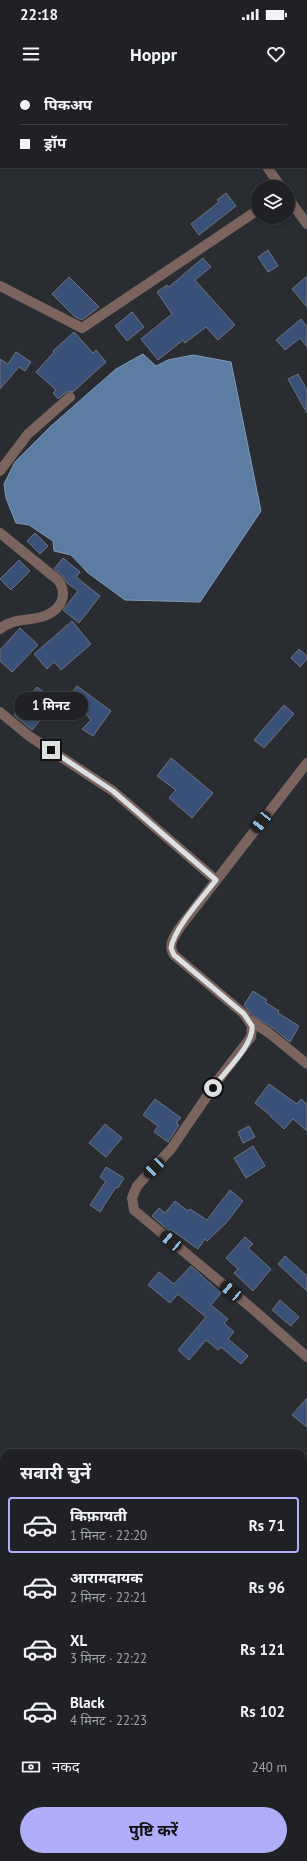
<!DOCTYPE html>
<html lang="hi">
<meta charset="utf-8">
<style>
body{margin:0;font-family:"PT Sans","Noto Sans Devanagari",sans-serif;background:#2c2e32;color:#f1f3f6;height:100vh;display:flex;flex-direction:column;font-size:15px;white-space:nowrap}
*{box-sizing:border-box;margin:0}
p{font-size:13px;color:#a1a3a7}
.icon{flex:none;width:22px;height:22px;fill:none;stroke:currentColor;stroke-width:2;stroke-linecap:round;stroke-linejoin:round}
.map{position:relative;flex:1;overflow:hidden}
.sheet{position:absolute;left:0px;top:1369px;width:307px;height:412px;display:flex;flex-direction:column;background:#1f2125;border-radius:12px 12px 0 0;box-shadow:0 2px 6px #0003,0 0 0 1px #3c3e42}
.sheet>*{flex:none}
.banner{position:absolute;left:0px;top:0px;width:307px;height:88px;box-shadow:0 2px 6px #0003,0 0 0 1px #3c3e42;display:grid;align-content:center;height:88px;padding:0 20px;background:#1f2125}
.tools{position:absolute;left:251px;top:100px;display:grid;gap:8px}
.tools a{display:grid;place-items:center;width:44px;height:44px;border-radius:50%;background:#1f2125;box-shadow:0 2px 6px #0003,0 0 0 1px #3c3e42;font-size:20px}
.end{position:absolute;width:18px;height:18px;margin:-9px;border:5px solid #dde0e3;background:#111;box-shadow:0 0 0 2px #111}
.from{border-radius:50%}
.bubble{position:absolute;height:28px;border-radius:14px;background:#1f2125;box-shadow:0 2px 6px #0003,0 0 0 1px #3c3e42;font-size:13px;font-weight:700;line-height:28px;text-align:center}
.car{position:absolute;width:12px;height:24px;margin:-12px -6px;border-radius:5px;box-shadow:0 0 3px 1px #0007;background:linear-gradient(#222 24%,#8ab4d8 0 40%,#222 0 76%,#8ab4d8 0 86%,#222 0)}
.banner b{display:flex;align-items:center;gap:14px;height:38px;font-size:15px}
.banner b+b{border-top:1px solid #3c3e42}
.banner i{width:10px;height:10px;background:#f1f3f6}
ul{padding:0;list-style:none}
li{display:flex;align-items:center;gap:12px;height:56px;margin:0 8px 6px;padding:0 12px;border:2px solid transparent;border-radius:4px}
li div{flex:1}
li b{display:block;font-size:15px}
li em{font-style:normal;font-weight:700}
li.active{border-color:#b0aefa}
li>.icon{width:36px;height:36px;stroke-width:1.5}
h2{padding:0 20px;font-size:18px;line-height:48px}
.pay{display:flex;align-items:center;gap:10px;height:44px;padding:0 20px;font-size:15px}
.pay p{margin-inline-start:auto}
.cta{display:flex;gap:8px;margin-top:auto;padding:8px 20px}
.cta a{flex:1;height:46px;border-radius:24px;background:#b0aefa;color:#111;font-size:16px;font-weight:700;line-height:46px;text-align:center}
.status{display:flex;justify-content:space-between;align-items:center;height:28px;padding:0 20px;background:#1f2125;direction:ltr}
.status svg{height:11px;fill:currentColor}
header{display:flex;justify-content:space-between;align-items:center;height:52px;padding:0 20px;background:#1f2125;font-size:18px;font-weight:700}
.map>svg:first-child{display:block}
.water{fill:#5d7ca4;stroke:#839ab7}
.building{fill:#395178;stroke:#6f7379}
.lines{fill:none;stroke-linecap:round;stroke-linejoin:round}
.minor{stroke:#7c645e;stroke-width:10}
.route{stroke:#dde0e3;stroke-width:5}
</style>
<div class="status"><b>22:18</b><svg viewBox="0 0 49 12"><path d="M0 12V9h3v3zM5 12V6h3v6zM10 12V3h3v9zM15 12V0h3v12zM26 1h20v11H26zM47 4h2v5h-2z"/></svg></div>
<header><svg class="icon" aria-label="menu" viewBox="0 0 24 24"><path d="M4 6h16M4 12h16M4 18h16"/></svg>Hoppr<svg class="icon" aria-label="heart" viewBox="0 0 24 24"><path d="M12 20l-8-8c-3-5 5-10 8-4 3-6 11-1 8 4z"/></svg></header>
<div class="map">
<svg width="307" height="1781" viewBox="0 0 307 1781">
<rect width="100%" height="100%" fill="#292c31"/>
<path class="water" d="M 143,274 L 156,286 L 168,280 L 193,275 L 231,282 L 261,431 L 200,522 L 125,520 L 88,493 L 71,475 L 54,471 L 53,461 L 29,445 L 16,443 L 6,418 L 4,404 L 15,382 L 51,346 L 116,289 Z"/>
<path class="building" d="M 226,113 L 236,126 L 199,155 L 191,144 L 219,122 L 217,120 Z
M 268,170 L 278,186 L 268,192 L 258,177 Z
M 203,178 L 211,187 L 195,200 L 235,245 L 218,260 L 206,247 L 185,263 L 183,260 L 158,280 L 141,259 L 172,234 L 157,212 L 167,205 L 169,207 Z
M 307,196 L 307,227 L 292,209 Z
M 69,197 L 99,227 L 82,240 L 75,237 L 52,214 Z
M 132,232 L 144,247 L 127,261 L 115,246 Z
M 301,239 L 307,247 L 307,267 L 300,258 L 285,270 L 276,260 Z
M 74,252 L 93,273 L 96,270 L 106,282 L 73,312 L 68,311 L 58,319 L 53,313 L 56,310 L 36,292 L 54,272 L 53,271 Z
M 16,272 L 31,282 L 25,291 L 19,287 L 0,309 L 0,279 L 8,284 Z
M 298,294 L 307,310 L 307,333 L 288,299 Z
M 35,453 L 48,466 L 40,474 L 27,461 Z
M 63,478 L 80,492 L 76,497 L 100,516 L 79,543 L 63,530 L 78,511 L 67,503 L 62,495 L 54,489 Z
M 19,480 L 30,491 L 11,510 L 0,499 Z
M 72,541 L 91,564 L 61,590 L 54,582 L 47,589 L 34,574 Z
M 20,548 L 38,565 L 12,592 L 0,581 L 0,570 Z
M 299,569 L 307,576 L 307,579 L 300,587 L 291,578 Z
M 77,606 L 111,631 L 93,656 L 82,649 L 91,640 L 70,615 Z
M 37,607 L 56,621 L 32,650 L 14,635 Z
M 284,625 L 294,634 L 264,668 L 254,660 Z
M 171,678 L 213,713 L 192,738 L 169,718 L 176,710 L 157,696 Z
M 253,911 L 267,920 L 265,922 L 279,931 L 278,933 L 299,946 L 290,962 L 273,948 L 252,935 L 244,925 Z
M 269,1004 L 297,1024 L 301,1019 L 307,1024 L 307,1051 L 293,1039 L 284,1049 L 270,1036 L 271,1036 L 255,1023 Z
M 155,1019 L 181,1038 L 176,1043 L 179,1045 L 168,1062 L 154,1052 L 158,1046 L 143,1035 Z
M 105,1044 L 122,1058 L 106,1077 L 89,1063 Z
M 249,1046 L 255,1057 L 243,1063 L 238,1052 Z
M 253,1066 L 265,1086 L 246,1098 L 234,1078 Z
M 106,1087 L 124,1098 L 118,1108 L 116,1107 L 100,1132 L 90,1125 L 106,1101 L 100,1097 Z
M 230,1110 L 243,1121 L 226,1143 L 207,1161 L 205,1159 L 198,1169 L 170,1149 L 169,1151 L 152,1136 L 159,1128 L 165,1133 L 175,1121 L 188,1131 L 190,1129 L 207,1140 Z
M 245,1157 L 253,1164 L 248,1168 L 271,1189 L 253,1211 L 234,1193 L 238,1189 L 226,1178 Z
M 285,1176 L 307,1196 L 307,1211 L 278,1184 Z
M 191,1186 L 221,1213 L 211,1225 L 228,1239 L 224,1243 L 234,1252 L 228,1259 L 248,1276 L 241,1284 L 221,1267 L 218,1270 L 206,1260 L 189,1280 L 178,1270 L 206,1237 L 178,1214 L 170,1223 L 148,1205 L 159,1192 L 174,1204 Z
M 280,1220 L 299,1237 L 291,1246 L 272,1230 Z
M 307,1318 L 307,1347 L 292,1335 Z"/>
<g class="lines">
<path class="minor" d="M 206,0 L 207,1
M 267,87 L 281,107
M 288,118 L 307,144
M 0,206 L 82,248 L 258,130
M 0,391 L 28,354 L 70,317
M 0,453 L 58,500 C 68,514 62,528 47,535 C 32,542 13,537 0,549
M 0,632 L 29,656 L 113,711 L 216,800
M 307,683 L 181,846 C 175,855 167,865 174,875 L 244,934 L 252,946 L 251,957 L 218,1000 L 171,1069 L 137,1106 L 132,1118 L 134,1130 L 255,1231 L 307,1277
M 251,941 L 269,953 L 307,984
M 0,1502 L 4,1506
M 303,1770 L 307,1774"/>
</g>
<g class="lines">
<path class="route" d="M 51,670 L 113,711 L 216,800 C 204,816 174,848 171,868 L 174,875 L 244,934 L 252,946 C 254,965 224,992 213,1008"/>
</g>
</svg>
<div class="tools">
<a><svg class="icon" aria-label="layers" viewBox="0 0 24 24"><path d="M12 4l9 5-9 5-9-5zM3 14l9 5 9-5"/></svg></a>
</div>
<i class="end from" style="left:213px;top:1008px"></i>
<i class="end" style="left:51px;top:670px"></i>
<div class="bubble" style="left:14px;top:612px;width:74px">1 मिनट</div>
<i class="car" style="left:261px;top:742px;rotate:218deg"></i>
<i class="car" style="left:154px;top:1088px;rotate:224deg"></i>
<i class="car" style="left:171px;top:1161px;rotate:310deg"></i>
<i class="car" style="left:231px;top:1211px;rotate:310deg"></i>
<div class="banner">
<b><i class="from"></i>पिकअप</b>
<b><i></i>ड्रॉप</b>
</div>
<section class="sheet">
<h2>सवारी चुनें</h2>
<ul>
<li class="active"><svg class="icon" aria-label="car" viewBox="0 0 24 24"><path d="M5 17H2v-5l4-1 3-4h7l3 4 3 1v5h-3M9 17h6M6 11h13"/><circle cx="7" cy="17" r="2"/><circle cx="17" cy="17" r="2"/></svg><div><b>किफ़ायती</b><p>1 मिनट · 22:20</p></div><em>Rs 71</em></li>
<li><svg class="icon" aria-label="car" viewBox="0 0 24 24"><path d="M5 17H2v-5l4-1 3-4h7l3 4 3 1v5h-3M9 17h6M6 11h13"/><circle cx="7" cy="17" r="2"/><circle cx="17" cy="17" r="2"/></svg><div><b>आरामदायक</b><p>2 मिनट · 22:21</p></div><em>Rs 96</em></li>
<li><svg class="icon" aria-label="car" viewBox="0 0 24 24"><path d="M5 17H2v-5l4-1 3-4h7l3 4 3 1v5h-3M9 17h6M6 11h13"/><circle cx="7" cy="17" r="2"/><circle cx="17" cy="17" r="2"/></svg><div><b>XL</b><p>3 मिनट · 22:22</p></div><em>Rs 121</em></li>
<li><svg class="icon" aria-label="car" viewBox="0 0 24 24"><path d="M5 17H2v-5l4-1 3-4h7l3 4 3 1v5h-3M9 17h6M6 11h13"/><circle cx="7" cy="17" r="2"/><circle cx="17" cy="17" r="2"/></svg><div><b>Black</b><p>4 मिनट · 22:23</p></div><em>Rs 102</em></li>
</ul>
<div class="pay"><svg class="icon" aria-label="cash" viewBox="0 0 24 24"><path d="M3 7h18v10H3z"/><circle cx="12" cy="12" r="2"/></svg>नकद<p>240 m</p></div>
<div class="cta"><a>पुष्टि करें</a></div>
</section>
</div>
